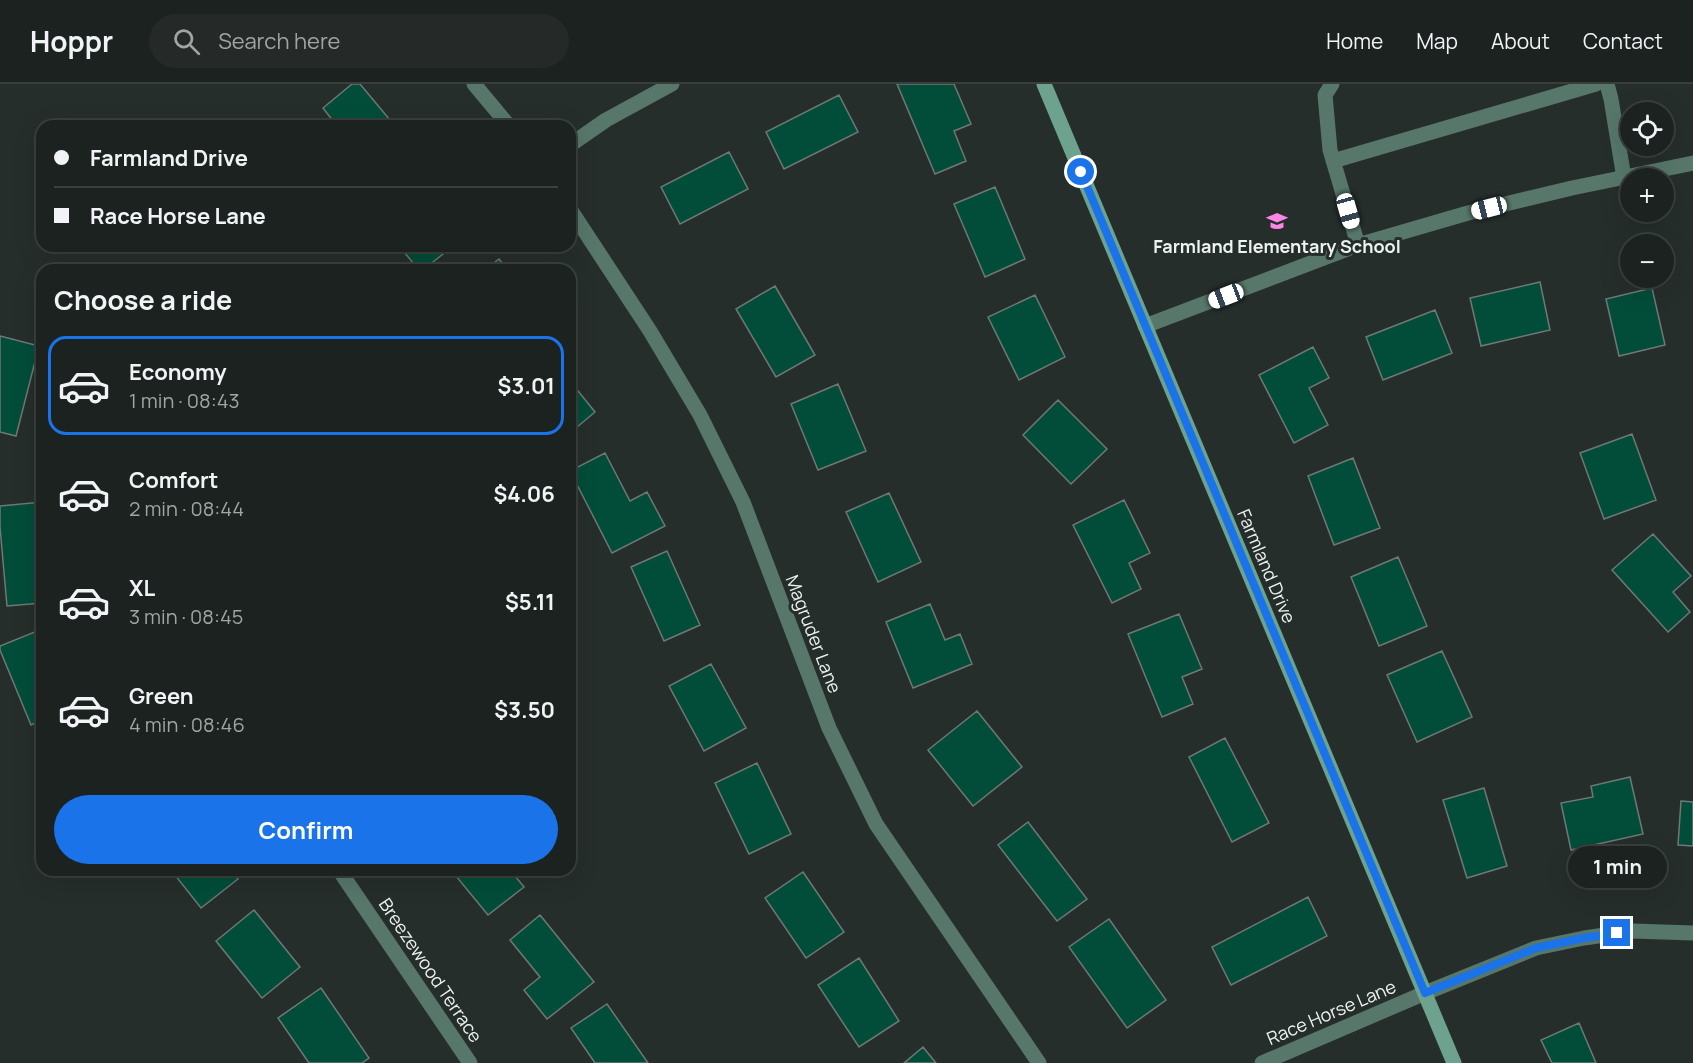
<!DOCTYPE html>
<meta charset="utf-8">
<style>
body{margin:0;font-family:Manrope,sans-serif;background:#252a29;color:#f1f3f6;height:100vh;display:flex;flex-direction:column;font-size:22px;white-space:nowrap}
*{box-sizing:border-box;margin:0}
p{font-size:20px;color:#a0a4a5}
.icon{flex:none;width:33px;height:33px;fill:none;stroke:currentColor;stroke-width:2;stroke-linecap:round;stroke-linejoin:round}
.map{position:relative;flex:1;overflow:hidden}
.details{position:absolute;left:36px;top:180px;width:540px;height:612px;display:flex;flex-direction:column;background:#1c2220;border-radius:18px;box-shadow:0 6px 24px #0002,0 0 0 2px #3a3f3e}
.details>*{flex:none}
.hud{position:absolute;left:36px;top:36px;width:540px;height:132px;border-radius:18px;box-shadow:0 6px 24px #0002,0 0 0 2px #3a3f3e;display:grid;align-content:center;height:132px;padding:0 18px;background:#1c2220}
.tools{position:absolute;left:1620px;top:18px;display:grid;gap:12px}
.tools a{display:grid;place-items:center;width:54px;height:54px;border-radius:50%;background:#1c2220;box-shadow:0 6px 24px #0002,0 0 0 2px #3a3f3e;font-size:30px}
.end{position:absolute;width:27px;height:27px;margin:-14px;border:8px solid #1a73e8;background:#fff;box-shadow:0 0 0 3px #fff}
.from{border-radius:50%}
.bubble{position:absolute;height:42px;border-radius:21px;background:#1c2220;box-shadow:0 6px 24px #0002,0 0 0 2px #3a3f3e;font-size:20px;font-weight:700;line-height:42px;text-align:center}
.car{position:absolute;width:18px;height:36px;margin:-18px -9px;border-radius:8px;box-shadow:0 0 4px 2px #0007;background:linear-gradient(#fff 24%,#345 0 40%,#fff 0 76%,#345 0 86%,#fff 0)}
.hud b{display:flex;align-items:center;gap:21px;height:57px;font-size:22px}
.hud b+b{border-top:2px solid #3a3f3e}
.hud i{width:15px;height:15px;background:#f1f3f6}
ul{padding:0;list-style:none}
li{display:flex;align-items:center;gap:18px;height:99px;margin:0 12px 9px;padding:0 6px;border:3px solid transparent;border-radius:18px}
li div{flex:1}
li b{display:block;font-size:22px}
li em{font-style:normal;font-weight:700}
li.selected{border-color:#1a73e8}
li>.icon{width:54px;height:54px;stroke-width:1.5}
h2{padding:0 18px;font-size:27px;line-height:72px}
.button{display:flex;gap:12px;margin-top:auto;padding:12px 18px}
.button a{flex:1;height:69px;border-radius:36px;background:#1a73e8;color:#fff;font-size:24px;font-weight:700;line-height:69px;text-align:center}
header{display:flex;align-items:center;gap:36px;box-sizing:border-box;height:84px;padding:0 30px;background:#1c2220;border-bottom:2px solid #3a3f3e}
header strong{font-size:28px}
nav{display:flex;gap:33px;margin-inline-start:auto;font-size:21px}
.search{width:420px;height:54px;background:#252a29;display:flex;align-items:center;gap:15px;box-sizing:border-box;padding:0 21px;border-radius:33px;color:#a0a4a5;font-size:22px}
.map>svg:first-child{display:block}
.building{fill:#024d3a;stroke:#6f7874;stroke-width:1.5}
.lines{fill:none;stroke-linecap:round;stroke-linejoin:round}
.lane{stroke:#57776b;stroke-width:15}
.street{stroke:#57776b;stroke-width:15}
.secondary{stroke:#6da28e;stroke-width:15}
.route{stroke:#1a73e8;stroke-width:8}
.labels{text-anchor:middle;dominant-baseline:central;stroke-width:6;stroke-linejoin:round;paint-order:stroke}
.poi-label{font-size:18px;font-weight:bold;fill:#edf3f0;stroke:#262e2b}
.street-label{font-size:18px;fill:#edf3f0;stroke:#262e2b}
</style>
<header>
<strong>Hoppr</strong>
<div class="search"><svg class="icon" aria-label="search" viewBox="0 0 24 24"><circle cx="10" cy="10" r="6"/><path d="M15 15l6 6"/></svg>Search here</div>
<nav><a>Home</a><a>Map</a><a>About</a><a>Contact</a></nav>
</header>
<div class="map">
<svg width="1693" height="979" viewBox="0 0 1693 979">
<rect width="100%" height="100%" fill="#262e2b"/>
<path class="building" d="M 352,0 L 360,0 L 395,42 L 337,42 L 323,24 Z
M 897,0 L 954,0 L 971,40 L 954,47 L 966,77 L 935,90 Z
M 839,11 L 858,48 L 784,85 L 766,48 Z
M 729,68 L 748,105 L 680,140 L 661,103 Z
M 995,103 L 1025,175 L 985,193 L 954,120 Z
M 399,162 L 453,162 L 423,186 L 419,186 Z
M 499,175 L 508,186 L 485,186 Z
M 155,179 L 157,186 L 132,186 Z
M 1540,198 L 1550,246 L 1481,262 L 1470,214 Z
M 775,202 L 815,271 L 776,293 L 736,225 Z
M 1652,204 L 1665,261 L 1619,272 L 1606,215 Z
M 1035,211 L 1065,273 L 1019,296 L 988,233 Z
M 1435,226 L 1452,269 L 1383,296 L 1366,253 Z
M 0,252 L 39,262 L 16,352 L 0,348 Z
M 1313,263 L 1329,294 L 1309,304 L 1328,341 L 1294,359 L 1259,291 Z
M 570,297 L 595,328 L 570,349 Z
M 838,300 L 866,367 L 818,386 L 791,320 Z
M 1058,316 L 1107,365 L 1071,400 L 1023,351 Z
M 1632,350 L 1656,416 L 1604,435 L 1580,369 Z
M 605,369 L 630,417 L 647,408 L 665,442 L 612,469 L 570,387 Z
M 1353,374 L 1380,444 L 1334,461 L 1308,392 Z
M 889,409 L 921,478 L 878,498 L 846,428 Z
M 1124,416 L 1150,469 L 1129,479 L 1141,505 L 1112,519 L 1073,441 Z
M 42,418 L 42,519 L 7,522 L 0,443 L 0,422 Z
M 1653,450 L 1691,492 L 1673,508 L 1690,528 L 1668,548 L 1612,486 Z
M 667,467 L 700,541 L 664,557 L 631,483 Z
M 1398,473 L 1427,542 L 1379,562 L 1351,493 Z
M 930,520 L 945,556 L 960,550 L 972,580 L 913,604 L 886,538 Z
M 1179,530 L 1202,585 L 1182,593 L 1193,620 L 1162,633 L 1128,550 Z
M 42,545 L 42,636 L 31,641 L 0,566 L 0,562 Z
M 1442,567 L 1472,633 L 1417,658 L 1387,591 Z
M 711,580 L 746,644 L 704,667 L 669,602 Z
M 977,627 L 1022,683 L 973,722 L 928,666 Z
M 1225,654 L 1269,739 L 1232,758 L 1189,673 Z
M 757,679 L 791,750 L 749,770 L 715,699 Z
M 1630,693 L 1643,750 L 1571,766 L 1561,719 L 1593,713 L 1591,702 Z
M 1484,704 L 1507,782 L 1467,794 L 1443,716 Z
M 1681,717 L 1693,718 L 1693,762 L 1678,761 Z
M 1028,738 L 1087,815 L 1057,837 L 998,761 Z
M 171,786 L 230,786 L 238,795 L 201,824 Z
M 451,786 L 510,786 L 524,803 L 488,831 Z
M 803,788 L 844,848 L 806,874 L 765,814 Z
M 1308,813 L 1327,852 L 1231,901 L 1212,863 Z
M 254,826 L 300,883 L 262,914 L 216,857 Z
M 540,831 L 594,898 L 547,935 L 524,906 L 540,893 L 510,856 Z
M 1109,835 L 1166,916 L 1127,944 L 1069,863 Z
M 859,874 L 899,937 L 859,963 L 818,901 Z
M 321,904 L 369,974 L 362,979 L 309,979 L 278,934 Z
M 607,920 L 648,979 L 595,979 L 571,944 Z
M 1579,939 L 1596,979 L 1552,979 L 1541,956 Z
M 923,963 L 936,979 L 904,979 Z"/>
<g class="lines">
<path class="lane" d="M 1332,0 L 1325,11 L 1330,66 L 1358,161
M 1607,0 L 1611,15 L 1624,94
M 1333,77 L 1596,0"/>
<path class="street" d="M 474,0 L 509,42
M 570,61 L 606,36 L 672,0
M 570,125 L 650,247 L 700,331 L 743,418 L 829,644 L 876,740 L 1039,979
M 1145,242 L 1358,161 L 1468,129 L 1572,104 L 1693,79
M 339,786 L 470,979
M 1262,979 L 1425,909 L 1536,864 L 1584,854 L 1633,847 L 1693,849"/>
<path class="secondary" d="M 1044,0 L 1454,979"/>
</g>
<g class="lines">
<path class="route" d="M 1081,88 L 1425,909 L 1536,864 L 1584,854 L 1617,849"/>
</g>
<defs>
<g id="school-bare" transform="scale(1.62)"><path d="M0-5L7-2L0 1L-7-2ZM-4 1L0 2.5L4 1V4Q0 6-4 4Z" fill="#fc86e4" stroke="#262e2b" stroke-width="2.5" paint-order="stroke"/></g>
</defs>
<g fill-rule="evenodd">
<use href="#school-bare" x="1277" y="137"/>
</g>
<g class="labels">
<g class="poi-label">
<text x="1277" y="162">Farmland Elementary School</text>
</g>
<g class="street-label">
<text transform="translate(1267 482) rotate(67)">Farmland Drive</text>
<text transform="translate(814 550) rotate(69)">Magruder Lane</text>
<text transform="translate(431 886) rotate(56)">Breezewood Terrace</text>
<text transform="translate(1331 928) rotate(-23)">Race Horse Lane</text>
</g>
</g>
</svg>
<div class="tools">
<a><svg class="icon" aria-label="locate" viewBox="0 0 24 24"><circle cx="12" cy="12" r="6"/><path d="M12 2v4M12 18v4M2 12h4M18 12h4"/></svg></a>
<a>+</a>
<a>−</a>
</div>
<i class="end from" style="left:1081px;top:88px"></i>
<i class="end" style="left:1617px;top:849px"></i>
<div class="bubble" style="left:1568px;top:762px;width:99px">1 min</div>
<i class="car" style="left:1489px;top:124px;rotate:256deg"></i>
<i class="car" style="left:1348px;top:127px;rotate:164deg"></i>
<i class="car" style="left:1226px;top:212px;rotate:249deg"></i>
<div class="hud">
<b><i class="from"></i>Farmland Drive</b>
<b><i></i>Race Horse Lane</b>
</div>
<section class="details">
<h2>Choose a ride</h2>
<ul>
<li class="selected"><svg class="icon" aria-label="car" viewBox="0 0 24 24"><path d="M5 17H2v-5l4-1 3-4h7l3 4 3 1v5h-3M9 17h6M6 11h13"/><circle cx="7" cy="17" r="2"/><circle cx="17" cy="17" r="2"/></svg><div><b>Economy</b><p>1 min · 08:43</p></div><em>$3.01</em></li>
<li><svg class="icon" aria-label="car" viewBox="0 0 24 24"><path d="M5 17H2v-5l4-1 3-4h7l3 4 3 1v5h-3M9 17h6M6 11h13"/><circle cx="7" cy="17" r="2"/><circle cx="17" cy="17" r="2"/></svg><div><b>Comfort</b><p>2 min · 08:44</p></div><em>$4.06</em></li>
<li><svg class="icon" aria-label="car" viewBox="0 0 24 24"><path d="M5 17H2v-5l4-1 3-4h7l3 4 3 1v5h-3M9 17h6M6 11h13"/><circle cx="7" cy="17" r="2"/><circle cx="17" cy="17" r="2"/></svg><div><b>XL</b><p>3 min · 08:45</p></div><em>$5.11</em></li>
<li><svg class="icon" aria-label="car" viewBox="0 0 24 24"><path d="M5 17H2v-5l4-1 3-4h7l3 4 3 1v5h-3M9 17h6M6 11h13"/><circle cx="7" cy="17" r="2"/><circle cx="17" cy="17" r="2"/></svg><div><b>Green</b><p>4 min · 08:46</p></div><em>$3.50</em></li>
</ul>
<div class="button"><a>Confirm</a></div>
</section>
</div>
